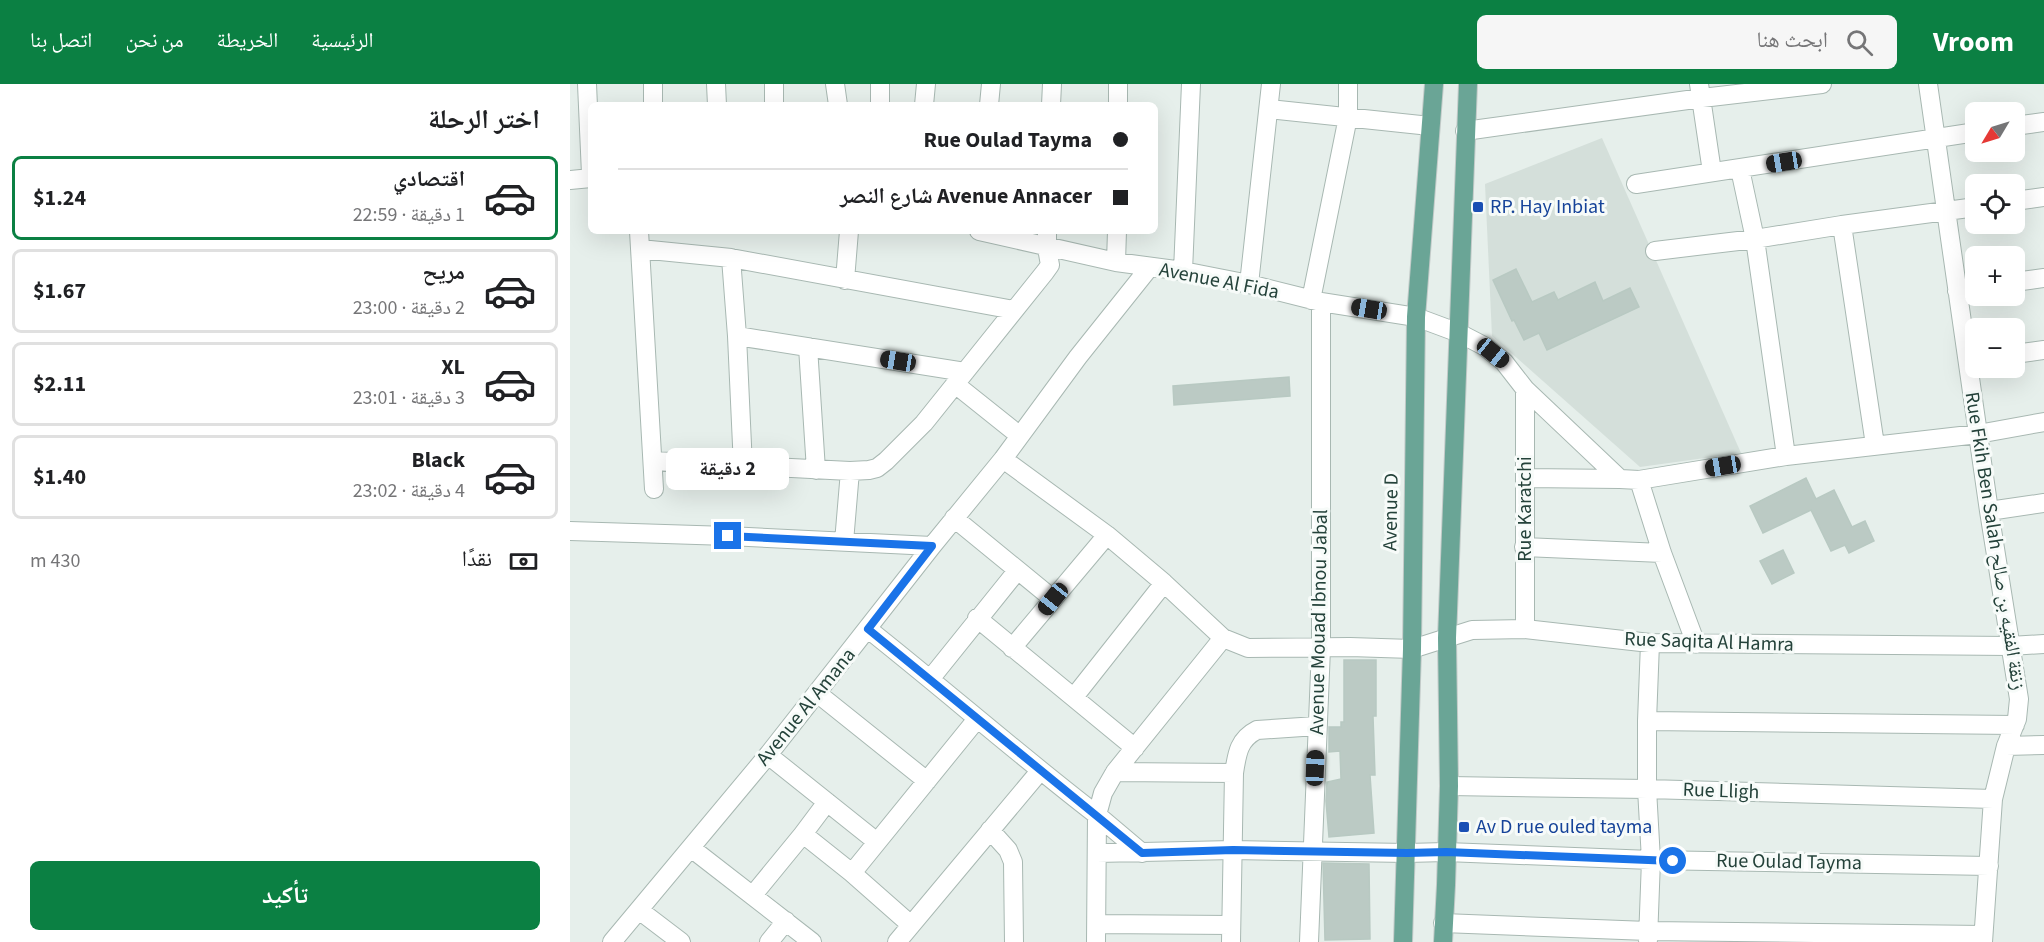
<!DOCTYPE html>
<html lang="ar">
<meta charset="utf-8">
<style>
body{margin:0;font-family:"Source Sans 3","Noto Naskh Arabic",sans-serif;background:#f6f6f6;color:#202124;direction:rtl;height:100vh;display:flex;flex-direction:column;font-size:22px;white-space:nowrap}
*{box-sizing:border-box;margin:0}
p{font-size:20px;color:#757577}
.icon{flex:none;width:33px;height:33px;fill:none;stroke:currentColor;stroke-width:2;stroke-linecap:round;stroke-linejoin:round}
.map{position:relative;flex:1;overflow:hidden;direction:ltr}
.details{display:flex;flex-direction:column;background:#fff;width:570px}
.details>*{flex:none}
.hud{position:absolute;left:18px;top:18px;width:570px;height:132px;border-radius:9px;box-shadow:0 6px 24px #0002;direction:rtl;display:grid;align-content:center;height:132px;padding:0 30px;background:#fff}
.needle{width:39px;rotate:232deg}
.controls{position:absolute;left:1395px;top:18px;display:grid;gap:12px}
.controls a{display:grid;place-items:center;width:60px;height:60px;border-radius:9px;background:#fff;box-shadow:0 6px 24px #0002;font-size:30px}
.end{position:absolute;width:27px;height:27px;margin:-14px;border:8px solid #1a73e8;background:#fff;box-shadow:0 0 0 3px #fff}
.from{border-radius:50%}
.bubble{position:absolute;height:42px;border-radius:9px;background:#fff;box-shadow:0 6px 24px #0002;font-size:20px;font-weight:700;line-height:42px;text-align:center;direction:rtl}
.car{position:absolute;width:18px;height:36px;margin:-18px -9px;border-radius:8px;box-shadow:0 0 4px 2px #0007;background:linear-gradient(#222 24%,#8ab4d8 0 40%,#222 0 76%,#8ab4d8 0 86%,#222 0)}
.hud b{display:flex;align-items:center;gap:21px;height:57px;font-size:22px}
.hud b+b{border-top:2px solid #e0e0e0}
.hud i{width:15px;height:15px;background:#202124}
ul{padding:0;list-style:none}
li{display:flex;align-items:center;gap:18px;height:84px;margin:0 12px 9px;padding:0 18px;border:3px solid #e0e0e0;border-radius:9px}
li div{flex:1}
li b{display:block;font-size:22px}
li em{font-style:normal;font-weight:700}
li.current{border-color:#0b8043}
li>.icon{width:54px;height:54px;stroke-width:1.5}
h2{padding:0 30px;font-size:27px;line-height:72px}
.pay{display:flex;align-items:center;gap:15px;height:66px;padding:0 30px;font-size:22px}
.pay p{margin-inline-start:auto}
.button{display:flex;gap:12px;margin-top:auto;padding:12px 30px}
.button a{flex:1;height:69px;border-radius:9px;background:#0b8043;color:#fff;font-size:24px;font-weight:700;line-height:69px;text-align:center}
header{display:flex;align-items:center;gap:36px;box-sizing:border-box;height:84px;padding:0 30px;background:#0b8043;color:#fff}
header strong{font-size:28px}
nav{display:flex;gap:33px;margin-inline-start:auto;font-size:21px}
.search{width:420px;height:54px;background:#f6f6f6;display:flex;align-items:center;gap:15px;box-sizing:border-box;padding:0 21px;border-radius:9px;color:#757577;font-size:22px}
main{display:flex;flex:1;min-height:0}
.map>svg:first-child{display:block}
.built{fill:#d4dfda}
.building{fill:#bbcac4;stroke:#b8c9c2;stroke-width:1.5}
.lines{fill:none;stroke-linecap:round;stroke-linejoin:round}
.minor-casing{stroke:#a8b8b2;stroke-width:20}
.primary-casing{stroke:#c2cac8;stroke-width:20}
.minor{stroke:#fff;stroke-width:18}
.primary{stroke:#6aa596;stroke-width:18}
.route{stroke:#1a73e8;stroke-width:8}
.transit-dot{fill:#1a4fb4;stroke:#f7fbf9;stroke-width:2}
.labels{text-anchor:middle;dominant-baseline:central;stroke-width:6;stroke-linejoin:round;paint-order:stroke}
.transit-label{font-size:20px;fill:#164399;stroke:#f7fbf9;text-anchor:start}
.street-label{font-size:20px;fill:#24423a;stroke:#f7fbf9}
</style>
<header>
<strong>Vroom</strong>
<div class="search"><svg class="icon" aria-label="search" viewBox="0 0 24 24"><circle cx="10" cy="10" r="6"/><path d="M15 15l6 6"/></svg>ابحث هنا</div>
<nav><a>الرئيسية</a><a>الخريطة</a><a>من نحن</a><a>اتصل بنا</a></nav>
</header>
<main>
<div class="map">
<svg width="1474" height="858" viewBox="0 0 1474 858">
<rect width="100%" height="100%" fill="#e6efeb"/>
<path class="built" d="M 1032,54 L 1171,369 L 1070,383 L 922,252 L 915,100 Z"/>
<path class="building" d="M 946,185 L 962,218 L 984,208 L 988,216 L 1025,198 L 1033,217 L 1060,204 L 1069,223 L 977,266 L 969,249 L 954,256 L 944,236 L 942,237 L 923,196 Z
M 719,293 L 720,312 L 604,321 L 603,302 Z
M 1236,394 L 1246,415 L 1264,406 L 1282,443 L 1295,437 L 1304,457 L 1279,469 L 1275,461 L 1261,467 L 1241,426 L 1193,449 L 1180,422 Z
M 1213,466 L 1224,489 L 1202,500 L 1190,477 Z
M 774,576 L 806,576 L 806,632 L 803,632 L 805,691 L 800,691 L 804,749 L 759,753 L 756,717 L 757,698 L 771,695 L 770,667 L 759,668 L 759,643 L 771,643 L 771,638 L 774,638 Z
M 753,779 L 799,780 L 800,855 L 755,856 Z"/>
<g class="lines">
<g class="minor-casing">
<path id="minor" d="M 17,0 L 21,90
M 83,0 L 83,21
M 146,0 L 147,21
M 204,0 L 204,21
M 265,0 L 268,21
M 310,0 L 310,21
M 1129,0 L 1142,88
M 1358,0 L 1419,427 L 1449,615 L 1447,635 L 1436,662 L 1423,715 L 1413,858
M 354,21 L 356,0
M 419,21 L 421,0
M 481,21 L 482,0
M 548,21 L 548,0
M 699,25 L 860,42
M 1444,42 L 1474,38
M 895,47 L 1132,14 L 1252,0
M 1170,85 L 1185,155 L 1216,372
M 0,96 L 21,94
M 1066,100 L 1406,48
M 1444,117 L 1474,113
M 1272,141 L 1305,361
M 69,147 L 84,405
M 409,147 L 546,178 L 613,187 L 679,200 L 751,218 L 846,233 L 889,249 L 914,262 L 934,278 L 955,305 L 1050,395 L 1069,396 L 1216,372 L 1408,350 L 1474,338
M 70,165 L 161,174 L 444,226
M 1085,167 L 1185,155 L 1272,141 L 1406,123
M 161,174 L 167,252 L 173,383
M 546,178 L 547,147
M 613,187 L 621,0
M 275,196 L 279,147
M 1444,198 L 1474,194
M 679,200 L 701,0
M 1387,207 L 1406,204
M 741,216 L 778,33 L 778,0
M 167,252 L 395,288
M 238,263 L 246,386
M 1444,270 L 1474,266
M 385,300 L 450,352
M 955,305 L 955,545
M 433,375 L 537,451 L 594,499 L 653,554 L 678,564 L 780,563 L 842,565 L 902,546 L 955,545 L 1080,559 L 1440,562 L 1474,560
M 83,377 L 280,387 L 299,386 L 307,384 L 316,377 L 354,339 L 475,188 L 480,181 L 477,164 L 477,147
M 955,394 L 1050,395
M 1069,396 L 1092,469 L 1126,560
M 1419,427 L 1474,419
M 384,434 L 483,515
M 0,447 L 158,452 L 362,462
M 274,458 L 280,387
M 954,463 L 1092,469
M 407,534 L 565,664
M 298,545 C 375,606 449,671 527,731 L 526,858
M 442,564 L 537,451
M 361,594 L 447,487
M 247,609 L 357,697
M 504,613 L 594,499
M 1077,637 L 1445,641
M 1436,662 L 1474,661
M 198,671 L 307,758
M 545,688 L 664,689
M 879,702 L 1077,705 L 1423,715
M 420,746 L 438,766 L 443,778 L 444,858
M 233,750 L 257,718
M 121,764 L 242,858
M 527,769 L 663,766 L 837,769 L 876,768 L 1081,776 L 1419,782
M 572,769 L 527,731 L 533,709 L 545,688 L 653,554
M 282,789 L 341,841
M 183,811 L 233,750 L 282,789 L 407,635
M 69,826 L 111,858
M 873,839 L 1078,847 L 1413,851
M 527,840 L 661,841
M 1078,856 L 1081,776 L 1077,705 L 1077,637 L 1080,559
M 42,858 L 198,671 L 362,462 L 433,375 L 508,273 L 579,184
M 199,858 L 216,837
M 327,858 L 470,687
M 661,858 L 664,689 C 667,669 669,655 687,646 L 747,642
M 739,858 L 751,564 L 751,218"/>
</g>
<g class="primary-casing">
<path id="primary" d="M 833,858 L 842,565 L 846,233 L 864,0
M 873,858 L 876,801 L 879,702 L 877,554 L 898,0"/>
</g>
<use href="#minor" class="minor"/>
<use href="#primary" class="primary"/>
</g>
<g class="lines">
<path class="route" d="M 158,452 L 362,462 L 298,545 L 572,769 L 663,766 L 837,769 L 876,768 L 1103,777"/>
</g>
<g class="transit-dot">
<rect x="902" y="117" width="12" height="12" rx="3"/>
<rect x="888" y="737" width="12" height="12" rx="3"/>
</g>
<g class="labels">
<g class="transit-label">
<text x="920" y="123">RP. Hay Inbiat</text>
<text x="906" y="743">Av D rue ouled tayma</text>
</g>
<g class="street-label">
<text transform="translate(649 197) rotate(11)">Avenue Al Fida</text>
<text transform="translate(955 425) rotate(-90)">Rue Karatchi</text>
<text transform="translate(821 428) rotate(-89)">Avenue D</text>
<text transform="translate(1425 457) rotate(81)">Rue Fkih Ben Salah زنقة الفقيه بن صالح</text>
<text transform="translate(749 538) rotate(-89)">Avenue Mouad Ibnou Jabal</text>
<text transform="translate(1139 558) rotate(2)">Rue Saqita Al Hamra</text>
<text transform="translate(236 623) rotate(-51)">Avenue Al Amana</text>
<text transform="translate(1151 707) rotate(2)">Rue Lligh</text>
<text transform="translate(1219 778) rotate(1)">Rue Oulad Tayma</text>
</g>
</g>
</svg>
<div class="controls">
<a><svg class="needle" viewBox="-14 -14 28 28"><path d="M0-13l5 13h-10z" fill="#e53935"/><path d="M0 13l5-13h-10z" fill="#757577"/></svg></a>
<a><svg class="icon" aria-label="locate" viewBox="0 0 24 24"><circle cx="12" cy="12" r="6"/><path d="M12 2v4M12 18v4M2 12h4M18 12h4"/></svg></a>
<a>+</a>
<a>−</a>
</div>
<i class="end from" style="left:1103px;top:777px"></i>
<i class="end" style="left:158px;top:452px"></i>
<div class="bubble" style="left:96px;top:364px;width:123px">2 دقيقة</div>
<i class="car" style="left:1214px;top:78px;rotate:261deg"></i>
<i class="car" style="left:799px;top:225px;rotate:279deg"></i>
<i class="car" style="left:923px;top:269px;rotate:129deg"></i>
<i class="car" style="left:328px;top:277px;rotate:279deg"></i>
<i class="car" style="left:1153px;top:382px;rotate:261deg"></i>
<i class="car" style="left:483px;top:515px;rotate:219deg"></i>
<i class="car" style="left:745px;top:684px;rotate:2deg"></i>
<div class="hud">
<b><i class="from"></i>Rue Oulad Tayma</b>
<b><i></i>Avenue Annacer شارع النصر</b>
</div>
</div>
<section class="details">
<h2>اختر الرحلة</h2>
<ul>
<li class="current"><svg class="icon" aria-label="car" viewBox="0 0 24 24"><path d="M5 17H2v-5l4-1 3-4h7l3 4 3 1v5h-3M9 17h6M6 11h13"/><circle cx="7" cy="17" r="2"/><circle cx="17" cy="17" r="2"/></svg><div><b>اقتصادي</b><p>1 دقيقة · 22:59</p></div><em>$1.24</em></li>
<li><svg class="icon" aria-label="car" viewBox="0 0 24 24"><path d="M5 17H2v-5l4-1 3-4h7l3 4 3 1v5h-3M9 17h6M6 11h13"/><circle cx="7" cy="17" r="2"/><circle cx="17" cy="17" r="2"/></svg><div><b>مريح</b><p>2 دقيقة · 23:00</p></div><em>$1.67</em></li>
<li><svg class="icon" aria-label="car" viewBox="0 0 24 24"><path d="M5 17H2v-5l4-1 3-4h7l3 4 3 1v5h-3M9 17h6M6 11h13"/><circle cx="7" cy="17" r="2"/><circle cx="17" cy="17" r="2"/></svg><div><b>XL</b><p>3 دقيقة · 23:01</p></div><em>$2.11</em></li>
<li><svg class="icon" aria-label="car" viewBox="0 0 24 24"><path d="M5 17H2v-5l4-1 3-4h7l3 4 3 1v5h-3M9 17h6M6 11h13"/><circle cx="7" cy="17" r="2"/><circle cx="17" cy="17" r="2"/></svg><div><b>Black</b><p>4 دقيقة · 23:02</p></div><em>$1.40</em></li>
</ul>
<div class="pay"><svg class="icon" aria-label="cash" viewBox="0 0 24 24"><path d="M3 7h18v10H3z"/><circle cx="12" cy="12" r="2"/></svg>نقدًا<p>430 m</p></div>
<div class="button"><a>تأكيد</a></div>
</section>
</main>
